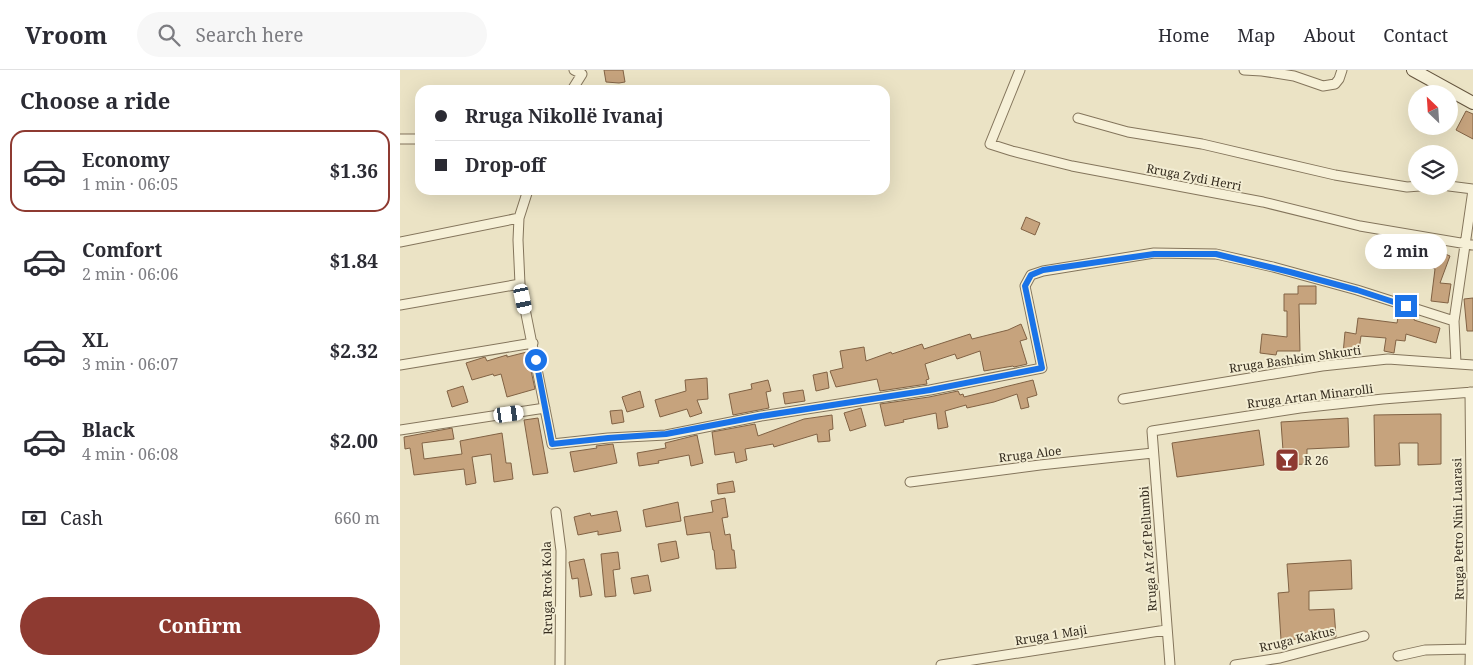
<!DOCTYPE html>
<meta charset="utf-8">
<style>
body{margin:0;font-family:"Noto Serif",serif;background:#f7f7f7;color:#2b2b33;height:100vh;display:flex;flex-direction:column;font-size:19px;white-space:nowrap}
*{box-sizing:border-box;margin:0}
p{font-size:16px;color:#7c7c81}
.icon{flex:none;width:28px;height:28px;fill:none;stroke:currentColor;stroke-width:2;stroke-linecap:round;stroke-linejoin:round}
.map{position:relative;flex:1;overflow:hidden}
.panel{display:flex;flex-direction:column;background:#fff;width:400px}
.panel>*{flex:none}
.guide{position:absolute;left:15px;top:15px;width:475px;height:110px;border-radius:15px;box-shadow:0 5px 20px #0002;display:grid;align-content:center;height:110px;padding:0 20px;background:#fff}
.needle{width:32px;rotate:335deg}
.tools{position:absolute;left:1008px;top:15px;display:grid;gap:10px}
.tools a{display:grid;place-items:center;width:50px;height:50px;border-radius:50%;background:#fff;box-shadow:0 5px 20px #0002;font-size:25px}
.end{position:absolute;width:22px;height:22px;margin:-11px;border:6px solid #1a73e8;background:#fff;box-shadow:0 0 0 2px #fff}
.from{border-radius:50%}
.bubble{position:absolute;height:35px;border-radius:18px;background:#fff;box-shadow:0 5px 20px #0002;font-size:16px;font-weight:700;line-height:35px;text-align:center}
.car{position:absolute;width:15px;height:30px;margin:-15px -8px;border-radius:6px;box-shadow:0 0 4px 1px #0007;background:linear-gradient(#fff 24%,#345 0 40%,#fff 0 76%,#345 0 86%,#fff 0)}
.guide b{display:flex;align-items:center;gap:18px;height:48px;font-size:19px}
.guide b+b{border-top:1px solid #e1e1e2}
.guide i{width:12px;height:12px;background:#2b2b33}
ul{padding:0;list-style:none}
li{display:flex;align-items:center;gap:15px;height:82px;margin:0 10px 8px;padding:0 10px;border:2px solid transparent;border-radius:15px}
li div{flex:1}
li b{display:block;font-size:19px}
li em{font-style:normal;font-weight:700}
li.current{border-color:#8e3a31}
li>.icon{width:45px;height:45px;stroke-width:1.5}
h2{padding:0 20px;font-size:22px;line-height:60px}
.pay{display:flex;align-items:center;gap:12px;height:55px;padding:0 20px;font-size:19px}
.pay p{margin-inline-start:auto}
.cta{display:flex;gap:10px;margin-top:auto;padding:10px 20px}
.cta a{flex:1;height:58px;border-radius:30px;background:#8e3a31;color:#fff;font-size:20px;font-weight:700;line-height:58px;text-align:center}
header{display:flex;align-items:center;gap:30px;box-sizing:border-box;height:70px;padding:0 25px;background:#fff;border-bottom:1px solid #e1e1e2}
header strong{font-size:24px}
nav{display:flex;gap:28px;margin-inline-start:auto;font-size:18px}
.search{width:350px;height:45px;background:#f7f7f7;display:flex;align-items:center;gap:12px;box-sizing:border-box;padding:0 18px;border-radius:28px;color:#7c7c81;font-size:19px}
main{display:flex;flex:1;min-height:0}
.map>svg:first-child{display:block}
.building{fill:#c6a37d;stroke:#816244}
.lines{fill:none;stroke-linecap:round;stroke-linejoin:round}
.street-casing{stroke:#84755c;stroke-width:11}
.secondary-casing{stroke:#66563f;stroke-width:14}
.street{stroke:#f6f0d7;stroke-width:9}
.secondary{stroke:#f6f0d7;stroke-width:12}
.route{stroke:#1a73e8;stroke-width:6}
.labels{text-anchor:middle;dominant-baseline:central;stroke-width:4;stroke-linejoin:round;paint-order:stroke}
.street-label{font-size:12px;fill:#352c1f;stroke:#f3edd3}
.poi-label{font-size:12px;fill:#352c1f;stroke:#f3edd3;text-anchor:start}
</style>
<header>
<strong>Vroom</strong>
<div class="search"><svg class="icon" aria-label="search" viewBox="0 0 24 24"><circle cx="10" cy="10" r="6"/><path d="M15 15l6 6"/></svg>Search here</div>
<nav><a>Home</a><a>Map</a><a>About</a><a>Contact</a></nav>
</header>
<main>
<section class="panel">
<h2>Choose a ride</h2>
<ul>
<li class="current"><svg class="icon" aria-label="car" viewBox="0 0 24 24"><path d="M5 17H2v-5l4-1 3-4h7l3 4 3 1v5h-3M9 17h6M6 11h13"/><circle cx="7" cy="17" r="2"/><circle cx="17" cy="17" r="2"/></svg><div><b>Economy</b><p>1 min · 06:05</p></div><em>$1.36</em></li>
<li><svg class="icon" aria-label="car" viewBox="0 0 24 24"><path d="M5 17H2v-5l4-1 3-4h7l3 4 3 1v5h-3M9 17h6M6 11h13"/><circle cx="7" cy="17" r="2"/><circle cx="17" cy="17" r="2"/></svg><div><b>Comfort</b><p>2 min · 06:06</p></div><em>$1.84</em></li>
<li><svg class="icon" aria-label="car" viewBox="0 0 24 24"><path d="M5 17H2v-5l4-1 3-4h7l3 4 3 1v5h-3M9 17h6M6 11h13"/><circle cx="7" cy="17" r="2"/><circle cx="17" cy="17" r="2"/></svg><div><b>XL</b><p>3 min · 06:07</p></div><em>$2.32</em></li>
<li><svg class="icon" aria-label="car" viewBox="0 0 24 24"><path d="M5 17H2v-5l4-1 3-4h7l3 4 3 1v5h-3M9 17h6M6 11h13"/><circle cx="7" cy="17" r="2"/><circle cx="17" cy="17" r="2"/></svg><div><b>Black</b><p>4 min · 06:08</p></div><em>$2.00</em></li>
</ul>
<div class="pay"><svg class="icon" aria-label="cash" viewBox="0 0 24 24"><path d="M3 7h18v10H3z"/><circle cx="12" cy="12" r="2"/></svg>Cash<p>660 m</p></div>
<div class="cta"><a>Confirm</a></div>
</section>
<div class="map">
<svg width="1073" height="595" viewBox="0 0 1073 595">
<rect width="100%" height="100%" fill="#ebe3c5"/>
<path class="building" d="M 204,0 L 223,0 L 225,12 L 219,13 L 206,12 Z
M 1066,41 L 1073,44 L 1073,69 L 1056,60 Z
M 626,147 L 640,153 L 635,165 L 621,159 Z
M 1033,179 L 1050,186 L 1040,213 L 1051,214 L 1048,233 L 1031,231 L 1035,199 L 1026,195 Z
M 898,216 L 916,216 L 916,234 L 899,234 L 900,281 L 877,281 L 876,285 L 860,283 L 862,264 L 887,267 L 887,241 L 884,241 L 884,224 L 898,224 Z
M 1073,228 L 1073,261 L 1067,261 L 1064,229 Z
M 999,242 L 1015,245 L 1014,250 L 1040,258 L 1036,273 L 1006,264 L 1005,271 L 996,270 L 994,283 L 984,281 L 986,268 L 961,266 L 958,286 L 943,284 L 945,262 L 956,264 L 958,248 L 997,253 Z
M 621,254 L 627,269 L 620,271 L 627,294 L 623,295 L 614,297 L 613,296 L 584,301 L 580,281 L 557,289 L 555,284 L 525,294 L 529,309 L 526,310 L 527,314 L 480,321 L 477,309 L 436,317 L 430,301 L 443,298 L 440,281 L 464,277 L 466,291 L 491,282 L 492,284 L 522,274 L 524,279 L 570,264 L 572,269 L 608,260 Z
M 127,282 L 135,319 L 107,327 L 101,304 L 94,306 L 93,304 L 72,310 L 66,293 L 85,287 L 87,291 L 107,285 L 107,287 Z
M 427,302 L 429,318 L 416,321 L 413,305 Z
M 307,308 L 308,329 L 297,330 L 302,343 L 290,347 L 287,339 L 260,347 L 255,330 L 286,321 L 285,310 Z
M 368,310 L 371,321 L 366,322 L 369,338 L 333,345 L 329,324 L 352,319 L 351,314 Z
M 633,310 L 637,325 L 627,328 L 629,337 L 621,339 L 617,324 L 594,332 L 567,338 L 566,335 L 545,341 L 548,357 L 538,359 L 536,343 L 503,350 L 504,352 L 485,356 L 480,334 L 529,327 L 558,321 L 560,325 L 563,324 L 564,327 Z
M 63,316 L 68,332 L 52,337 L 47,321 Z
M 403,320 L 405,331 L 385,334 L 383,323 Z
M 240,321 L 244,337 L 227,342 L 222,327 Z
M 461,338 L 466,356 L 450,361 L 444,343 Z
M 222,340 L 224,352 L 212,354 L 210,341 Z
M 1041,344 L 1041,394 L 1018,395 L 1018,373 L 999,373 L 1000,395 L 975,396 L 974,345 Z
M 432,345 L 433,359 L 429,360 L 430,371 L 418,372 L 417,364 L 374,377 L 373,374 L 345,379 L 347,390 L 336,393 L 334,382 L 315,385 L 312,362 L 355,354 L 358,366 L 404,349 Z
M 138,348 L 148,403 L 133,405 L 124,350 Z
M 948,348 L 949,377 L 907,379 L 907,394 L 884,395 L 881,352 Z
M 52,358 L 54,369 L 22,373 L 24,389 L 62,384 L 60,371 L 102,363 L 106,393 L 111,393 L 113,409 L 94,412 L 91,384 L 72,387 L 76,413 L 66,415 L 64,399 L 14,405 L 10,378 L 5,379 L 4,367 Z
M 859,360 L 864,395 L 777,407 L 772,373 Z
M 297,365 L 303,393 L 291,396 L 289,385 L 258,391 L 259,393 L 239,396 L 237,383 L 266,378 L 265,373 Z
M 213,374 L 217,393 L 174,402 L 170,382 L 197,378 L 196,376 Z
M 333,411 L 335,422 L 318,424 L 317,414 Z
M 325,428 L 328,447 L 322,448 L 325,465 L 330,464 L 332,480 L 334,480 L 336,498 L 316,499 L 314,480 L 313,480 L 310,462 L 287,465 L 284,447 L 313,442 L 311,431 Z
M 278,432 L 281,451 L 246,457 L 243,440 Z
M 217,441 L 221,461 L 198,465 L 198,461 L 178,465 L 174,447 L 190,443 L 191,446 Z
M 276,471 L 279,488 L 261,492 L 258,474 Z
M 218,482 L 220,499 L 213,500 L 216,526 L 205,527 L 201,484 Z
M 184,489 L 192,525 L 180,527 L 178,508 L 172,509 L 169,492 Z
M 951,490 L 952,519 L 909,521 L 909,540 L 934,539 L 936,567 L 881,570 L 878,523 L 889,522 L 887,494 Z
M 248,505 L 251,521 L 234,524 L 231,508 Z"/>
<g class="lines">
<g class="street-casing">
<path id="street" d="M 620,0 L 590,74 L 612,81 L 672,96 L 863,132 L 960,156 L 1073,175
M 844,0 L 862,1 L 894,6 L 923,16 L 935,14 L 939,9 L 942,0
M 172,20 L 182,4 L 174,0
M 678,48 L 728,62 L 802,74 L 935,105 L 1007,117 L 1020,116
M 0,69 L 20,69
M 1049,116 L 1073,119
M 128,120 L 119,148 L 118,170 L 120,214 L 152,374 L 208,368 L 266,365 L 361,346 L 530,320 L 642,298 L 625,216 L 631,205 L 643,201 L 754,183 L 816,184 L 873,197 L 957,220 L 1054,251
M 0,172 L 119,148
M 0,235 L 120,214
M 1056,293 L 1054,251 L 1073,120
M 0,295 L 133,273
M 1070,322 L 1072,521 L 1070,595
M 723,329 L 922,296 L 988,289 L 1073,295
M 0,360 L 145,338
M 510,412 L 640,395 L 753,383
M 156,442 L 161,481 L 160,595
M 998,586 L 1025,580 L 1071,579
M 541,595 L 766,560
M 770,595 L 752,361 L 900,338 L 983,329 L 1073,322
M 835,595 L 880,588 L 964,566"/>
</g>
<g class="secondary-casing">
<path id="secondary" d="M 1013,0 L 1073,33"/>
</g>
<use href="#street" class="street"/>
<use href="#secondary" class="secondary"/>
</g>
<g class="lines">
<path class="route" d="M 136,290 L 152,374 L 208,368 L 266,364 L 361,346 L 530,320 L 642,298 L 625,216 L 631,205 L 643,200 L 754,184 L 816,184 L 890,202 L 957,220 L 1006,236"/>
</g>
<defs>
<g id="bar-square" transform="scale(1.25)"><rect x="-9" y="-9" width="18" height="18" rx="4" fill="#8e3a31" stroke="#f3edd3"/><path d="M-6-5H6L.8 .8V4.5H3.5V6h-7V4.5H-.8V.8Z" fill="#fff"/></g>
</defs>
<g fill-rule="evenodd">
<use href="#bar-square" x="887" y="390"/>
</g>
<g class="labels">
<g class="street-label">
<text transform="translate(794 107) rotate(11)">Rruga Zydi Herri</text>
<text transform="translate(895 289) rotate(-8)">Rruga Bashkim Shkurti</text>
<text transform="translate(910 326) rotate(-7)">Rruga Artan Minarolli</text>
<text transform="translate(630 384) rotate(-7)">Rruga Aloe</text>
<text transform="translate(1058 459) rotate(-91)">Rruga Petro Nini Luarasi</text>
<text transform="translate(748 479) rotate(-94)">Rruga At Zef Pellumbi</text>
<text transform="translate(147 518) rotate(-91)">Rruga Rrok Kola</text>
<text transform="translate(651 565) rotate(-9)">Rruga 1 Maji</text>
<text transform="translate(897 569) rotate(-13)">Rruga Kaktus</text>
</g>
<g class="poi-label">
<text x="904" y="390">R 26</text>
</g>
</g>
</svg>
<div class="tools">
<a><svg class="needle" viewBox="-14 -14 28 28"><path d="M0-13l5 13h-10z" fill="#e53935"/><path d="M0 13l5-13h-10z" fill="#7c7c81"/></svg></a>
<a><svg class="icon" aria-label="layers" viewBox="0 0 24 24"><path d="M12 4l9 5-9 5-9-5zM3 14l9 5 9-5"/></svg></a>
</div>
<i class="end from" style="left:136px;top:290px"></i>
<i class="end" style="left:1006px;top:236px"></i>
<div class="bubble" style="left:965px;top:164px;width:82px">2 min</div>
<i class="car" style="left:123px;top:229px;rotate:168deg"></i>
<i class="car" style="left:109px;top:344px;rotate:82deg"></i>
<div class="guide">
<b><i class="from"></i>Rruga Nikollë Ivanaj</b>
<b><i></i>Drop-off</b>
</div>
</div>
</main>
